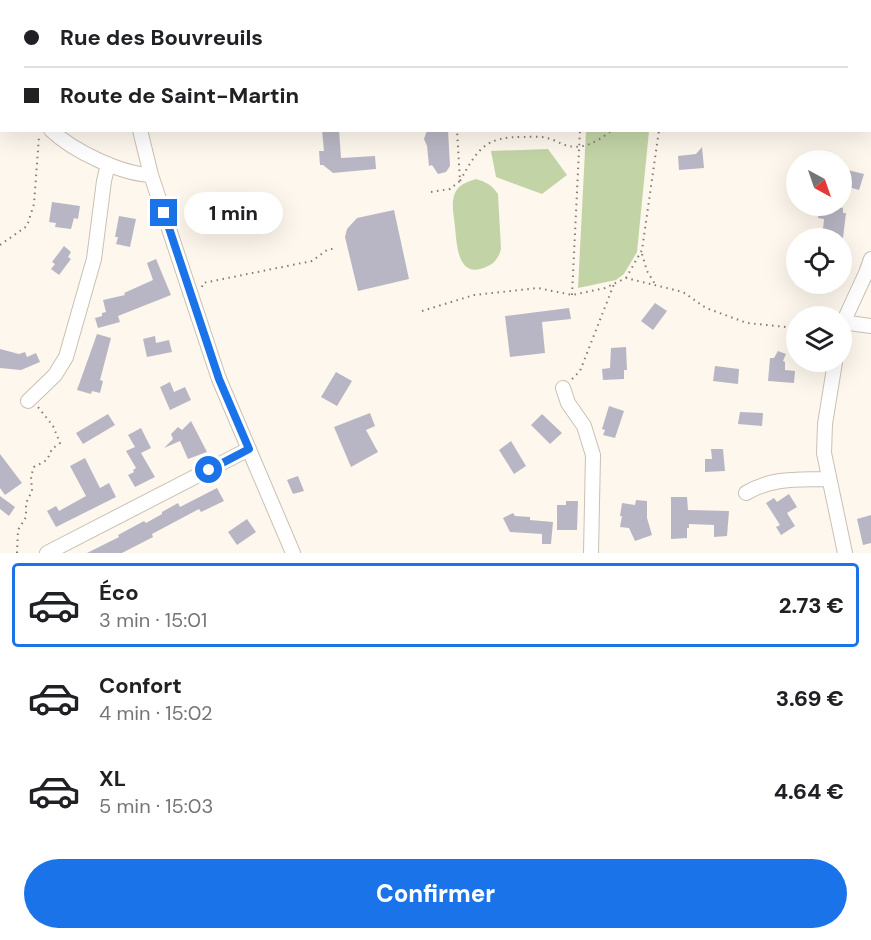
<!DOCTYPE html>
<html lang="fr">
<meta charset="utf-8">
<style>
body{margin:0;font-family:"DM Sans",sans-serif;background:#f2f2f2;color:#202124;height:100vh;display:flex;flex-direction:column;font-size:22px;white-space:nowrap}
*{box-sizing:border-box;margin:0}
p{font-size:20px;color:#757577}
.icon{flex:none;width:33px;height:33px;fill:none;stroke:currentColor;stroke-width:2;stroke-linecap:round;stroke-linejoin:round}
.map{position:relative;height:553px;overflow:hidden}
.details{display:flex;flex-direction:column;background:#fff;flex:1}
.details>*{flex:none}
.top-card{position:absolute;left:0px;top:0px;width:872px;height:132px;box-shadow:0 6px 24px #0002;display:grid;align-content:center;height:132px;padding:0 24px;background:#fff}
.needle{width:39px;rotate:140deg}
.fabs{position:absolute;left:786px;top:150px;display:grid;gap:12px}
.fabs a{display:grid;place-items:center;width:66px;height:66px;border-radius:50%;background:#fff;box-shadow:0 6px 24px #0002;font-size:30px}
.end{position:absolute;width:27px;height:27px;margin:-14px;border:8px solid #1a73e8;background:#fff;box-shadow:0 0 0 3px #fff}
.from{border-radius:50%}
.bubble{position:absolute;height:42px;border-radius:21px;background:#fff;box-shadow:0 6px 24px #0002;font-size:20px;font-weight:800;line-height:42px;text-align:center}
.top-card b{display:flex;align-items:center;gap:21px;height:57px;font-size:22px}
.top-card b+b{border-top:2px solid #e0e0e0}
.top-card i{width:15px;height:15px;background:#202124}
ul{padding:10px 0 0;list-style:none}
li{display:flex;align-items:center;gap:18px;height:84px;margin:0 12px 9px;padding:0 12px;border:3px solid transparent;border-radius:6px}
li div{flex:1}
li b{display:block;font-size:22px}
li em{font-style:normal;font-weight:800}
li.current{border-color:#1a73e8}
li>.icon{width:54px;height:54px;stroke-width:1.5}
.cta{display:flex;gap:12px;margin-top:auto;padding:12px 24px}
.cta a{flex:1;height:69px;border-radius:36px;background:#1a73e8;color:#fff;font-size:24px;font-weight:800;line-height:69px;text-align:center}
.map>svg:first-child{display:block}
.green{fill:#c2d4a6}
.building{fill:#b8b6c4}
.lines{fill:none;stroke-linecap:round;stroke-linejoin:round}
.minor-casing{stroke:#c9c0b4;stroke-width:16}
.path{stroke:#817c75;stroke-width:2;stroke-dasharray:1.5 4.5;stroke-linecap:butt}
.minor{stroke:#fff;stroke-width:14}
.route{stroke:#1a73e8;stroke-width:8}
</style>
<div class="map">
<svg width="871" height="553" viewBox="0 0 871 553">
<rect width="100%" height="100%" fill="#fef7ed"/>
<path class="green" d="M 586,131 L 649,131 L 637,252 L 624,274 L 616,280 L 578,288 Z
M 548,149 L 567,175 L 542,194 L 496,177 L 491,151 Z
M 476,179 C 486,182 492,185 498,194 L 501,249 C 499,257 495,263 488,266 C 458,281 457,247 455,227 C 454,216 450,201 456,191 C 461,183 468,182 476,179 Z"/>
<path class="building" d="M 322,130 L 339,130 L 341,158 L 375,156 L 376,169 L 333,173 L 323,165 L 320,165 L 319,151 L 324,151 Z
M 427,130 L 448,130 L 450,166 L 446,172 L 438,174 L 432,165 L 429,166 L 427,146 L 424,139 Z
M 702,147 L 704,168 L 679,170 L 678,156 L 696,154 Z
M 844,169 L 864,174 L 859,190 L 842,185 Z
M 52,202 L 80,206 L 78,219 L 74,218 L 71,229 L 55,227 L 56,223 L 49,222 Z
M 830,206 L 843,208 L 843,213 L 846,213 L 843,238 L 826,238 L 827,229 L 823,229 L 824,219 L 818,218 L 819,208 L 829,209 Z
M 394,210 L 409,279 L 358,291 L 345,237 L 347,229 L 357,218 Z
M 119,216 L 136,219 L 130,247 L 116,244 L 118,237 L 115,237 Z
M 64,246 L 71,252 L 68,257 L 71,259 L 59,275 L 51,269 L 55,264 L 52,262 Z
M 156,259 L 171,295 L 118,316 L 120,322 L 98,328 L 95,318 L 102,316 L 102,313 L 106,312 L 103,300 L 125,295 L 124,293 L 153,280 L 147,263 Z
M 655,303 L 667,311 L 653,330 L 641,321 Z
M 569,308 L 571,319 L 542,322 L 545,353 L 510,357 L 505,316 Z
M 97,334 L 111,338 L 100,380 L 103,381 L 100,393 L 92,391 L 91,394 L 77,390 Z
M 155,336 L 156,343 L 169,340 L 172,352 L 147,357 L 143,339 Z
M 626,347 L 627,370 L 624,370 L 624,379 L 603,380 L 602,369 L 610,368 L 611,348 Z
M 0,349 L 19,354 L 25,352 L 27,357 L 36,353 L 40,362 L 21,370 L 0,368 Z
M 778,351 L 786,354 L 783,361 L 785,362 L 785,370 L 795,371 L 794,383 L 768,381 L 770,358 L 774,358 Z
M 715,366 L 739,369 L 738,384 L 713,381 Z
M 336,372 L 352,381 L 337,406 L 321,397 Z
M 170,382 L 174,392 L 185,387 L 191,400 L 170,410 L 160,387 Z
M 609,406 L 624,411 L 615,438 L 603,435 L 605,430 L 602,429 Z
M 740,412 L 763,413 L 762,426 L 738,424 Z
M 370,413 L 375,426 L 366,430 L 378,452 L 351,467 L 334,427 Z
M 108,414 L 115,425 L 83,444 L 76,433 Z
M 542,414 L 562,433 L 550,444 L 531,425 Z
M 191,421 L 207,452 L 188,459 L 180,441 L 164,448 L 173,439 L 171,434 L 178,427 L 182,430 Z
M 141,428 L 151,448 L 141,453 L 155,477 L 135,487 L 128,475 L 134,472 L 133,470 L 136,468 L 126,451 L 135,447 L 128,435 Z
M 511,441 L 526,466 L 514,474 L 499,450 Z
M 711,449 L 723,449 L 725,471 L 705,472 L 705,459 L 712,459 Z
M 0,454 L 22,483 L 5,495 L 0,488 Z
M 85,458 L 100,488 L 109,483 L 116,497 L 56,527 L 47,511 L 56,506 L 59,511 L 86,496 L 70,466 Z
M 298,476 L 304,491 L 293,494 L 287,480 Z
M 217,488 L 224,501 L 201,512 L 199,509 L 152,534 L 153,537 L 122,553 L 87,553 L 119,537 L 118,535 L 144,521 L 146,523 L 162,514 L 162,512 L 178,503 L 180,507 Z
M 789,494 L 797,507 L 787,513 L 795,526 L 781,535 L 776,527 L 780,525 L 766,503 L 774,498 L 777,502 Z
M 0,496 L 15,507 L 9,516 L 0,509 Z
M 671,497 L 687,497 L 688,510 L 729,511 L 727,536 L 714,537 L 714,525 L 689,524 L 689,528 L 687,528 L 687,538 L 671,539 Z
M 636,500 L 647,501 L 647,518 L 652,535 L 635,541 L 629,528 L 620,527 L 622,516 L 620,516 L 622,503 L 635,505 Z
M 566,501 L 578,501 L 577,530 L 557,530 L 557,505 L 566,505 Z
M 513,513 L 515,516 L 530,517 L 530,520 L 553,522 L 551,544 L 542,544 L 542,534 L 510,532 L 503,518 Z
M 871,515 L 871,543 L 863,545 L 857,519 Z
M 247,519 L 256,532 L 237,545 L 228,532 Z"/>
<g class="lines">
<g class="minor-casing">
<path id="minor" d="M 123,2 L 123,0
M 677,2 L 677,0
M 0,87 L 2,87
M 51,130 C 73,151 121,174 151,175
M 140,130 L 151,175 L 219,379 L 293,553
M 842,322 L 871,326
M 842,325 L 866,273 L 871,259
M 835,362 L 825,424 L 824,453 L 845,553
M 563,388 L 568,403 L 584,426 L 593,455 L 591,553
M 28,401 L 55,375 L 66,357 L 94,259 L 104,181 L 108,164
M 746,493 C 773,477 797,480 828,479
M 47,553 L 249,449"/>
</g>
<path class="path" d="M 500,2 L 500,0
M 612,2 L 612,0
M 460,181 C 477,150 485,136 524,137 C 531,137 540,136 547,138 C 553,139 559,143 565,145 C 582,151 599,141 612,130
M 431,192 L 450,189 L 460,181 L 457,130
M 0,245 L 27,226 L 34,204 L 39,136
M 642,254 L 647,271 L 655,284
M 626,278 L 642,250 L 659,130
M 202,287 L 203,283 L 312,261 L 327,250 L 336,248
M 572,295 L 580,130
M 422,311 L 474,295 L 538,288 L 572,295 L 605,288 L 626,278 L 683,292 L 706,308 L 747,323 L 796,328
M 572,379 L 580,371 L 614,284
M 17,553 L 18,530 L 26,517 L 26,503 L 32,491 L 31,476 L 34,467 L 47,460 L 52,449 L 60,443 L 53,426 L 38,407"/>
<use href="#minor" class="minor"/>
</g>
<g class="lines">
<path class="route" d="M 164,213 L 219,379 L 249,449 L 209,470"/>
</g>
</svg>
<div class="fabs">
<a><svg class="needle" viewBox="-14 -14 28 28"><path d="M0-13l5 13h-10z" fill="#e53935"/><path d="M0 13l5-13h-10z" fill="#757577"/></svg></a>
<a><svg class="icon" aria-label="locate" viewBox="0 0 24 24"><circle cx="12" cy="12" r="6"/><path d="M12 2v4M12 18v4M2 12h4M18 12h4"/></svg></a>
<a><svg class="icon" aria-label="layers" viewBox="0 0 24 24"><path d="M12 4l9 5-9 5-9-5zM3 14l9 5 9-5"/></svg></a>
</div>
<i class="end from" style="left:209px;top:470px"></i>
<i class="end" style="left:164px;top:213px"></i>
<div class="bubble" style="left:184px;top:192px;width:99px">1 min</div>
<div class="top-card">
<b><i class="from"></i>Rue des Bouvreuils</b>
<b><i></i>Route de Saint-Martin</b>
</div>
</div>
<section class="details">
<ul>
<li class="current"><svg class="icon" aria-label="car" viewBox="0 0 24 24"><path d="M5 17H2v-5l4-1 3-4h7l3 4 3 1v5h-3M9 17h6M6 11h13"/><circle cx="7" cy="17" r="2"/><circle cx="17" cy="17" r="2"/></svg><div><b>Éco</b><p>3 min · 15:01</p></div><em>2.73 €</em></li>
<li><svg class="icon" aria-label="car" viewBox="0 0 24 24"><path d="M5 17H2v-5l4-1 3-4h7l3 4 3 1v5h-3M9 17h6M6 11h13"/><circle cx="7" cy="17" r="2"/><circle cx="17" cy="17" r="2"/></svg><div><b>Confort</b><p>4 min · 15:02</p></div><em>3.69 €</em></li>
<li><svg class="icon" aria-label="car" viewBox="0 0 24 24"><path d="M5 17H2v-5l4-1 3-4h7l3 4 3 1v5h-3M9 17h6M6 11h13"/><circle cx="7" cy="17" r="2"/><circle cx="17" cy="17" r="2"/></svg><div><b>XL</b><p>5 min · 15:03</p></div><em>4.64 €</em></li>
</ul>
<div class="cta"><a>Confirmer</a></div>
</section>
